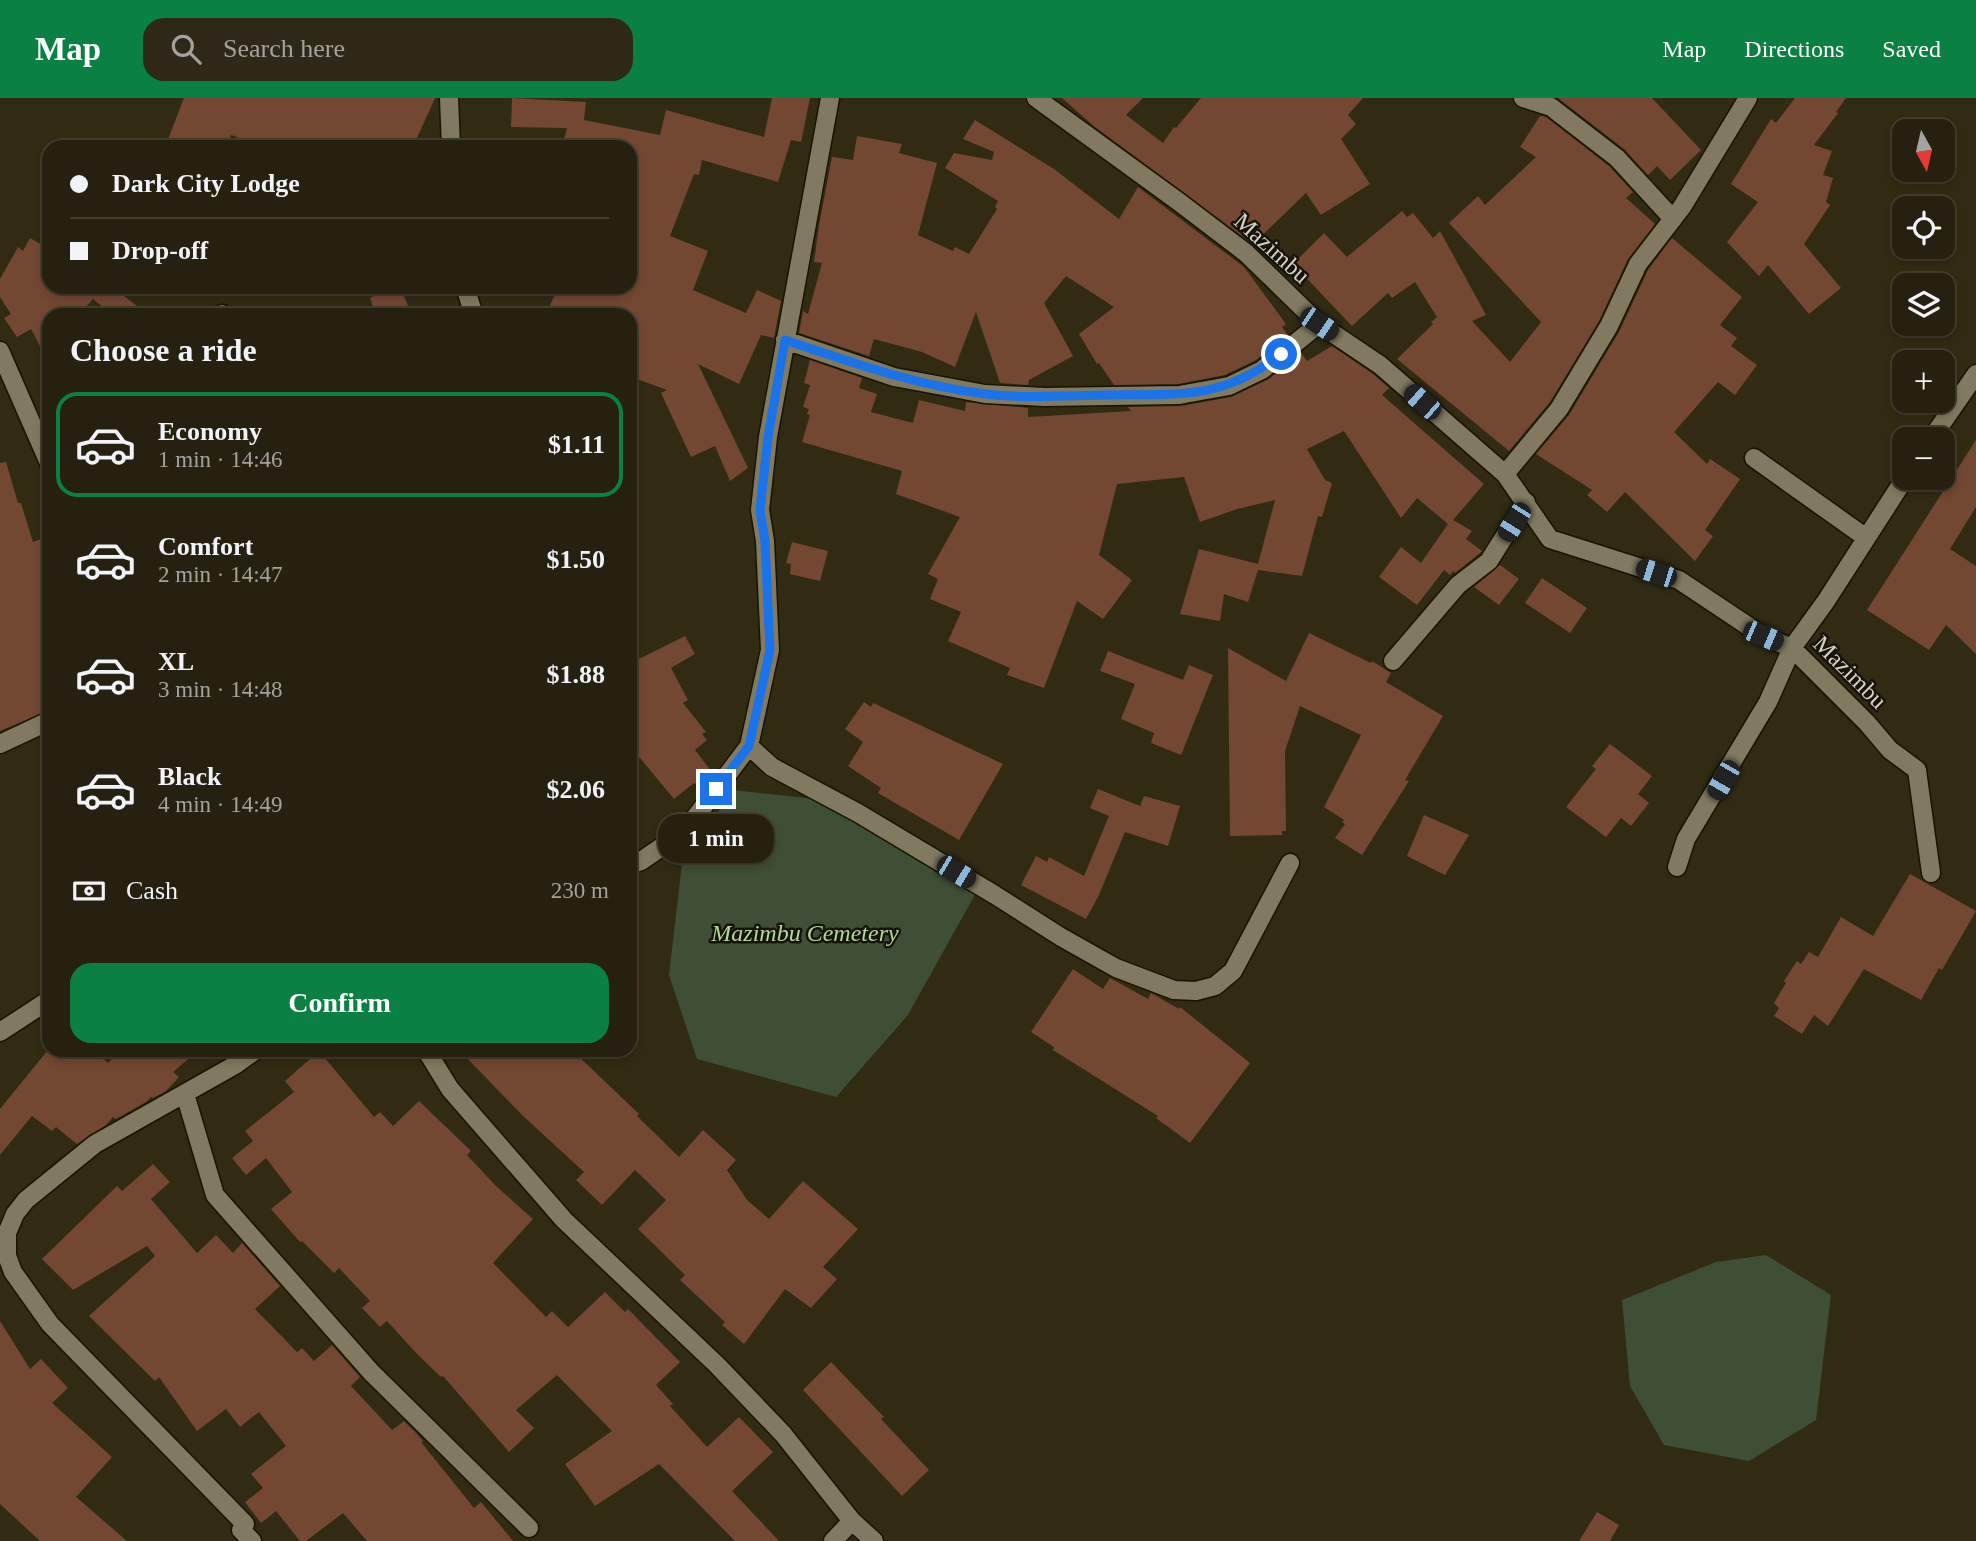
<!DOCTYPE html>
<meta charset="utf-8">
<style>
body{margin:0;font-family:Georgia,serif;background:#2d2818;color:#f1f3f6;height:100vh;display:flex;flex-direction:column;font-size:26px;white-space:nowrap}
*{box-sizing:border-box;margin:0}
p{font-size:23px;color:#a3a39e}
.icon{flex:none;width:38px;height:38px;fill:none;stroke:currentColor;stroke-width:2;stroke-linecap:round;stroke-linejoin:round}
.map{position:relative;flex:1;overflow:hidden}
.details{position:absolute;left:42px;top:210px;width:595px;height:749px;display:flex;flex-direction:column;background:#25200f;border-radius:21px;box-shadow:0 4px 10px #0003,0 0 0 2px #423e2f}
.details>*{flex:none}
.top-card{position:absolute;left:42px;top:42px;width:595px;height:154px;border-radius:21px;box-shadow:0 4px 10px #0003,0 0 0 2px #423e2f;display:grid;align-content:center;height:154px;padding:0 28px;background:#25200f}
.needle{width:46px;rotate:172deg}
.buttons{position:absolute;left:1892px;top:21px;display:grid;gap:14px}
.buttons a{display:grid;place-items:center;width:63px;height:63px;border-radius:14px;background:#25200f;box-shadow:0 4px 10px #0003,0 0 0 2px #423e2f;font-size:35px}
.end{position:absolute;width:32px;height:32px;margin:-16px;border:9px solid #1a73e8;background:#fff;box-shadow:0 0 0 4px #fff}
.from{border-radius:50%}
.bubble{position:absolute;height:49px;border-radius:21px;background:#25200f;box-shadow:0 4px 10px #0003,0 0 0 2px #423e2f;font-size:23px;font-weight:700;line-height:49px;text-align:center}
.car{position:absolute;width:21px;height:42px;margin:-21px -10px;border-radius:9px;box-shadow:0 0 5px 2px #0007;background:linear-gradient(#222 24%,#8ab4d8 0 40%,#222 0 76%,#8ab4d8 0 86%,#222 0)}
.top-card b{display:flex;align-items:center;gap:24px;height:66px;font-size:26px}
.top-card b+b{border-top:2px solid #423e2f}
.top-card i{width:18px;height:18px;background:#f1f3f6}
ul{padding:0;list-style:none}
li{display:flex;align-items:center;gap:21px;height:105px;margin:0 14px 10px;padding:0 14px;border:4px solid transparent;border-radius:21px}
li div{flex:1}
li b{display:block;font-size:26px}
li em{font-style:normal;font-weight:700}
li.selected{border-color:#0b8043}
li>.icon{width:63px;height:63px;stroke-width:1.5}
h2{padding:0 28px;font-size:32px;line-height:84px}
.pay{display:flex;align-items:center;gap:18px;height:77px;padding:0 28px;font-size:26px}
.pay p{margin-inline-start:auto}
.button{display:flex;gap:14px;margin-top:auto;padding:14px 28px}
.button a{flex:1;height:80px;border-radius:21px;background:#0b8043;color:#fff;font-size:28px;font-weight:700;line-height:80px;text-align:center}
header{display:flex;align-items:center;gap:42px;box-sizing:border-box;height:98px;padding:0 35px;background:#0b8043;color:#fff}
header strong{font-size:33px}
nav{display:flex;gap:38px;margin-inline-start:auto;font-size:24px}
.search{width:490px;height:63px;background:#2d2818;display:flex;align-items:center;gap:18px;box-sizing:border-box;padding:0 24px;border-radius:21px;color:#a3a39e;font-size:26px}
.map>svg:first-child{display:block}
.green{fill:#3f4e36}
.building{fill:#734732}
.lines{fill:none;stroke-linecap:round;stroke-linejoin:round}
.minor-casing{stroke:#191300;stroke-width:21}
.minor{stroke:#817a61;stroke-width:18}
.route{stroke:#1a73e8;stroke-width:9}
.labels{text-anchor:middle;dominant-baseline:central;stroke-width:5;stroke-linejoin:round;paint-order:stroke}
.street-label{font-size:24px;fill:#d5d1c3;stroke:#16130a}
.park-label{font-size:24px;font-style:italic;fill:#b1da98;stroke:#16130a}
</style>
<header>
<strong>Map</strong>
<div class="search"><svg class="icon" aria-label="search" viewBox="0 0 24 24"><circle cx="10" cy="10" r="6"/><path d="M15 15l6 6"/></svg>Search here</div>
<nav><a>Map</a><a>Directions</a><a>Saved</a></nav>
</header>
<div class="map">
<svg width="1976" height="1443" viewBox="0 0 1976 1443">
<rect width="100%" height="100%" fill="#312b14"/>
<path class="green" d="M 733,692 L 852,705 L 977,793 L 908,917 L 836,999 L 697,961 L 669,877 L 682,765 Z
M 1766,1157 L 1831,1197 L 1816,1322 L 1749,1363 L 1664,1347 L 1630,1288 L 1622,1202 L 1716,1164 Z"/>
<path class="building" d="M 184,0 L 435,0 L 413,49 L 264,49 L 231,37 L 227,49 L 165,49 Z
M 512,0 L 586,4 L 584,22 L 660,37 L 666,12 L 764,39 L 772,0 L 810,0 L 801,44 L 791,42 L 778,84 L 702,62 L 699,77 L 694,76 L 670,138 L 708,153 L 693,192 L 746,215 L 757,192 L 781,203 L 774,240 L 761,237 L 739,286 L 698,266 L 748,370 L 730,383 L 715,348 L 691,359 L 661,295 L 667,292 L 631,279 L 639,258 L 630,254 L 630,217 L 545,217 L 559,189 L 630,189 L 630,49 L 562,49 L 567,30 L 511,29 Z
M 1062,0 L 1143,0 L 1126,17 L 1163,45 L 1174,29 L 1176,30 L 1201,0 L 1363,0 L 1348,17 L 1356,26 L 1341,41 L 1370,86 L 1321,117 L 1306,95 L 1253,146 L 1095,29 Z
M 1558,0 L 1652,0 L 1701,52 L 1670,82 L 1657,68 L 1648,77 L 1624,51 Z
M 1795,0 L 1846,0 L 1836,14 L 1838,15 L 1814,47 L 1832,53 L 1823,77 L 1833,80 L 1826,104 L 1830,107 L 1804,146 L 1841,190 L 1809,216 L 1768,167 L 1759,178 L 1727,144 L 1758,104 L 1731,86 L 1771,21 L 1776,25 Z
M 1540,18 L 1546,19 L 1609,68 L 1633,94 L 1626,100 L 1655,126 L 1628,161 L 1599,223 L 1550,304 L 1509,353 L 1397,261 L 1433,226 L 1431,224 L 1437,219 L 1415,184 L 1392,200 L 1388,195 L 1352,228 L 1293,166 L 1324,135 L 1347,159 L 1402,113 L 1407,119 L 1413,115 L 1433,140 L 1440,133 L 1486,217 L 1472,223 L 1510,264 L 1541,224 L 1449,125 L 1478,98 L 1485,107 L 1536,59 L 1520,49 Z
M 975,22 L 1054,71 L 1119,121 L 1138,89 L 1244,169 L 1286,226 L 1282,229 L 1288,237 L 1256,262 L 1225,277 L 1178,286 L 1114,287 L 1099,265 L 1097,266 L 1079,236 L 1114,209 L 1066,178 L 1044,205 L 1073,258 L 1029,282 L 1028,287 L 1000,285 L 976,214 L 955,269 L 922,254 L 874,241 L 869,258 L 799,235 L 803,213 L 808,216 L 822,165 L 814,164 L 819,127 L 832,59 L 853,62 L 857,38 L 902,46 L 899,55 L 937,65 L 918,137 L 953,153 L 955,149 L 969,156 L 997,111 L 995,109 L 998,103 L 945,70 L 954,55 L 992,62 L 994,54 L 963,41 Z
M 30,140 L 49,151 L 49,189 L 112,189 L 149,217 L 113,217 L 93,201 L 79,217 L 49,217 L 49,265 L 31,231 L 17,239 L 4,220 L 11,216 L 0,199 L 0,181 L 18,149 L 23,153 Z
M 1672,140 L 1742,199 L 1720,227 L 1737,240 L 1731,248 L 1757,267 L 1735,297 L 1718,284 L 1674,334 L 1707,366 L 1710,361 L 1740,381 L 1705,432 L 1713,438 L 1695,463 L 1625,394 L 1607,414 L 1587,397 L 1592,392 L 1536,356 L 1569,317 L 1619,234 L 1648,172 Z
M 396,189 L 400,189 L 412,217 L 376,217 L 370,200 Z
M 1332,248 L 1373,276 L 1389,290 L 1382,297 L 1484,386 L 1453,422 L 1472,433 L 1466,441 L 1482,453 L 1480,455 L 1455,475 L 1453,473 L 1450,477 L 1444,472 L 1417,507 L 1379,479 L 1401,449 L 1421,465 L 1448,426 L 1417,400 L 1401,420 L 1344,333 L 1307,351 L 1325,382 L 1332,385 L 1322,419 L 1318,418 L 1302,478 L 1258,472 L 1248,504 L 1224,496 L 1220,523 L 1180,516 L 1199,451 L 1258,466 L 1275,402 L 1237,411 L 1200,424 L 1184,379 L 1117,386 L 1099,457 L 1132,482 L 1103,521 L 1077,503 L 1044,590 L 1007,577 L 1010,570 L 948,543 L 961,514 L 930,501 L 938,481 L 928,476 L 960,419 L 896,396 L 902,373 L 802,344 L 810,317 L 807,316 L 809,311 L 803,309 L 810,287 L 804,285 L 810,262 L 862,280 L 859,290 L 877,296 L 871,314 L 913,325 L 919,302 L 965,313 L 966,304 L 1028,310 L 1028,319 L 1131,313 L 1128,309 L 1181,308 L 1231,299 L 1269,281 L 1301,255 L 1307,263 Z
M 1976,342 L 1976,409 L 1950,451 L 1976,468 L 1976,556 L 1946,527 L 1929,552 L 1867,512 Z
M 6,364 L 18,405 L 21,405 L 33,444 L 49,438 L 49,612 L 0,633 L 0,365 Z
M 792,444 L 828,453 L 820,483 L 790,476 L 791,466 L 786,465 Z
M 1500,467 L 1519,481 L 1499,507 L 1474,489 Z
M 1542,480 L 1587,510 L 1570,535 L 1525,505 Z
M 1309,535 L 1371,565 L 1372,563 L 1391,575 L 1386,584 L 1443,618 L 1405,682 L 1409,683 L 1362,757 L 1335,740 L 1345,726 L 1342,724 L 1344,722 L 1324,709 L 1361,637 L 1300,608 L 1285,653 L 1286,733 L 1282,733 L 1282,737 L 1230,738 L 1228,550 L 1286,583 Z
M 685,538 L 695,556 L 671,570 L 688,602 L 683,605 L 706,634 L 702,636 L 707,642 L 695,652 L 709,670 L 699,688 L 694,685 L 674,701 L 630,648 L 630,569 L 638,565 L 639,561 Z
M 1108,553 L 1183,582 L 1189,567 L 1213,577 L 1181,657 L 1151,645 L 1154,635 L 1121,621 L 1135,586 L 1100,573 Z
M 864,604 L 871,609 L 873,605 L 1003,666 L 959,742 L 878,695 L 881,690 L 848,668 L 863,644 L 845,631 Z
M 1610,646 L 1652,678 L 1638,696 L 1649,705 L 1631,728 L 1621,720 L 1606,739 L 1566,709 L 1596,671 L 1592,668 Z
M 1098,691 L 1140,708 L 1144,698 L 1180,708 L 1168,748 L 1125,734 L 1099,797 L 1086,821 L 1021,787 L 1036,758 L 1047,764 L 1049,759 L 1084,778 L 1109,718 L 1090,710 Z
M 1424,717 L 1469,737 L 1445,777 L 1407,758 Z
M 1910,776 L 1976,813 L 1942,872 L 1939,870 L 1921,902 L 1864,871 L 1828,928 L 1814,917 L 1802,936 L 1774,918 L 1779,910 L 1774,905 L 1786,885 L 1784,883 L 1797,863 L 1801,866 L 1809,854 L 1818,859 L 1841,819 L 1873,838 Z
M 1073,871 L 1103,891 L 1110,880 L 1148,901 L 1151,895 L 1179,911 L 1180,909 L 1250,965 L 1190,1045 L 1156,1020 L 1158,1018 L 1053,952 L 1054,949 L 1031,934 Z
M 48,952 L 93,952 L 108,965 L 119,952 L 199,952 L 173,974 L 179,979 L 166,993 L 153,1000 L 151,999 L 146,1004 L 116,1021 L 113,1019 L 106,1027 L 77,1046 L 56,1029 L 52,1033 L 32,1018 L 0,1057 L 0,1011 Z
M 459,952 L 572,952 L 639,1016 L 637,1018 L 679,1059 L 703,1032 L 736,1062 L 727,1072 L 747,1102 L 769,1121 L 803,1083 L 858,1131 L 823,1169 L 837,1181 L 811,1210 L 785,1191 L 744,1246 L 722,1227 L 725,1224 L 680,1182 L 685,1177 L 638,1131 L 666,1102 L 635,1072 L 602,1107 L 576,1082 L 584,1074 L 522,1017 Z
M 319,953 L 374,1019 L 380,1014 L 393,1028 L 419,1003 L 471,1053 L 467,1057 L 496,1088 L 533,1121 L 493,1165 L 546,1219 L 552,1213 L 568,1229 L 605,1194 L 625,1214 L 628,1211 L 680,1264 L 656,1287 L 673,1306 L 670,1308 L 707,1349 L 739,1319 L 773,1354 L 732,1393 L 779,1443 L 735,1443 L 659,1366 L 595,1408 L 565,1366 L 612,1333 L 557,1277 L 516,1312 L 534,1330 L 509,1354 L 443,1278 L 441,1279 L 417,1256 L 387,1223 L 380,1229 L 362,1210 L 370,1203 L 339,1170 L 334,1175 L 302,1143 L 300,1144 L 271,1111 L 292,1094 L 266,1060 L 246,1077 L 232,1060 L 253,1043 L 245,1033 L 294,994 L 285,983 Z
M 153,1066 L 170,1084 L 151,1101 L 197,1155 L 216,1137 L 233,1155 L 242,1145 L 280,1188 L 255,1211 L 297,1254 L 302,1250 L 314,1263 L 332,1247 L 360,1279 L 351,1288 L 392,1332 L 404,1323 L 416,1335 L 423,1343 L 421,1344 L 474,1410 L 481,1404 L 513,1443 L 367,1443 L 343,1415 L 306,1443 L 300,1443 L 276,1413 L 261,1425 L 245,1404 L 263,1390 L 251,1376 L 286,1348 L 259,1314 L 240,1329 L 226,1311 L 197,1333 L 159,1279 L 155,1283 L 89,1218 L 155,1158 L 147,1148 L 73,1192 L 42,1161 L 117,1088 L 122,1093 Z
M 0,1223 L 30,1271 L 41,1261 L 68,1290 L 52,1305 L 112,1359 L 76,1399 L 127,1443 L 40,1443 L 0,1406 Z
M 831,1264 L 884,1319 L 881,1321 L 929,1372 L 902,1398 L 803,1292 Z
M 1597,1414 L 1619,1427 L 1610,1443 L 1579,1443 Z"/>
<g class="lines">
<g class="minor-casing">
<path id="minor" d="M 449,0 L 451,49
M 1036,0 L 1179,104 L 1246,155 L 1319,226 L 1380,267 L 1505,376 L 1550,441 L 1679,482 L 1763,538 L 1792,550 L 1826,503 L 1905,380
M 1523,0 L 1551,9 L 1617,60 L 1673,121
M 465,189 L 474,217
M 222,216 L 222,217
M 785,242 L 894,279 L 985,296 L 1044,299 L 1179,297 L 1229,288 L 1262,272 L 1319,226
M 0,253 L 49,365
M 1931,341 L 1976,276
M 1754,360 L 1865,439
M 1505,376 L 1559,311 L 1609,228 L 1638,166 L 1682,109 L 1748,0
M 1393,563 L 1458,487 L 1489,463 L 1526,404
M 0,646 L 49,623
M 749,648 L 772,669 L 858,715 L 995,797 L 1061,839 L 1116,870 L 1174,892 L 1196,893 L 1215,888 L 1233,873 L 1290,765
M 630,767 L 641,763 L 685,733 L 749,648 L 770,552 L 765,443 L 760,412 L 768,339 L 830,0
M 1677,769 L 1686,741 L 1768,604 L 1792,550 L 1867,625 L 1890,652 L 1917,672 L 1931,775
M 0,934 L 49,902
M 426,952 L 450,991 L 564,1122 L 717,1267 L 783,1336 L 852,1423 L 874,1443
M 185,996 L 215,1097 L 371,1274 L 529,1430
M 252,1443 L 241,1432 L 245,1426 L 50,1226 L 13,1174 L 7,1158 L 7,1135 L 15,1116 L 26,1102 L 95,1046 L 235,967 L 256,952
M 833,1443 L 852,1423"/>
</g>
<use href="#minor" class="minor"/>
</g>
<g class="lines">
<path class="route" d="M 716,691 L 749,648 L 770,552 L 765,443 L 760,412 L 768,339 L 785,242 C 851,264 917,288 986,296 C 1027,301 1068,297 1109,297 C 1179,296 1223,302 1281,256"/>
</g>
<g class="labels">
<g class="street-label">
<text transform="translate(1272 150) rotate(42)">Mazimbu</text>
<text transform="translate(1850 574) rotate(45)">Mazimbu</text>
</g>
<g class="park-label">
<text x="805" y="835">Mazimbu Cemetery</text>
</g>
</g>
</svg>
<div class="buttons">
<a><svg class="needle" viewBox="-14 -14 28 28"><path d="M0-13l5 13h-10z" fill="#e53935"/><path d="M0 13l5-13h-10z" fill="#a3a39e"/></svg></a>
<a><svg class="icon" aria-label="locate" viewBox="0 0 24 24"><circle cx="12" cy="12" r="6"/><path d="M12 2v4M12 18v4M2 12h4M18 12h4"/></svg></a>
<a><svg class="icon" aria-label="layers" viewBox="0 0 24 24"><path d="M12 4l9 5-9 5-9-5zM3 14l9 5 9-5"/></svg></a>
<a>+</a>
<a>−</a>
</div>
<i class="end from" style="left:1281px;top:256px"></i>
<i class="end" style="left:716px;top:691px"></i>
<div class="bubble" style="left:658px;top:716px;width:116px">1 min</div>
<i class="car" style="left:1319px;top:226px;rotate:124deg"></i>
<i class="car" style="left:1422px;top:304px;rotate:311deg"></i>
<i class="car" style="left:1514px;top:424px;rotate:212deg"></i>
<i class="car" style="left:1656px;top:475px;rotate:288deg"></i>
<i class="car" style="left:1763px;top:538px;rotate:113deg"></i>
<i class="car" style="left:1723px;top:682px;rotate:210deg"></i>
<i class="car" style="left:956px;top:774px;rotate:121deg"></i>
<div class="top-card">
<b><i class="from"></i>Dark City Lodge</b>
<b><i></i>Drop-off</b>
</div>
<section class="details">
<h2>Choose a ride</h2>
<ul>
<li class="selected"><svg class="icon" aria-label="car" viewBox="0 0 24 24"><path d="M5 17H2v-5l4-1 3-4h7l3 4 3 1v5h-3M9 17h6M6 11h13"/><circle cx="7" cy="17" r="2"/><circle cx="17" cy="17" r="2"/></svg><div><b>Economy</b><p>1 min · 14:46</p></div><em>$1.11</em></li>
<li><svg class="icon" aria-label="car" viewBox="0 0 24 24"><path d="M5 17H2v-5l4-1 3-4h7l3 4 3 1v5h-3M9 17h6M6 11h13"/><circle cx="7" cy="17" r="2"/><circle cx="17" cy="17" r="2"/></svg><div><b>Comfort</b><p>2 min · 14:47</p></div><em>$1.50</em></li>
<li><svg class="icon" aria-label="car" viewBox="0 0 24 24"><path d="M5 17H2v-5l4-1 3-4h7l3 4 3 1v5h-3M9 17h6M6 11h13"/><circle cx="7" cy="17" r="2"/><circle cx="17" cy="17" r="2"/></svg><div><b>XL</b><p>3 min · 14:48</p></div><em>$1.88</em></li>
<li><svg class="icon" aria-label="car" viewBox="0 0 24 24"><path d="M5 17H2v-5l4-1 3-4h7l3 4 3 1v5h-3M9 17h6M6 11h13"/><circle cx="7" cy="17" r="2"/><circle cx="17" cy="17" r="2"/></svg><div><b>Black</b><p>4 min · 14:49</p></div><em>$2.06</em></li>
</ul>
<div class="pay"><svg class="icon" aria-label="cash" viewBox="0 0 24 24"><path d="M3 7h18v10H3z"/><circle cx="12" cy="12" r="2"/></svg>Cash<p>230 m</p></div>
<div class="button"><a>Confirm</a></div>
</section>
</div>
